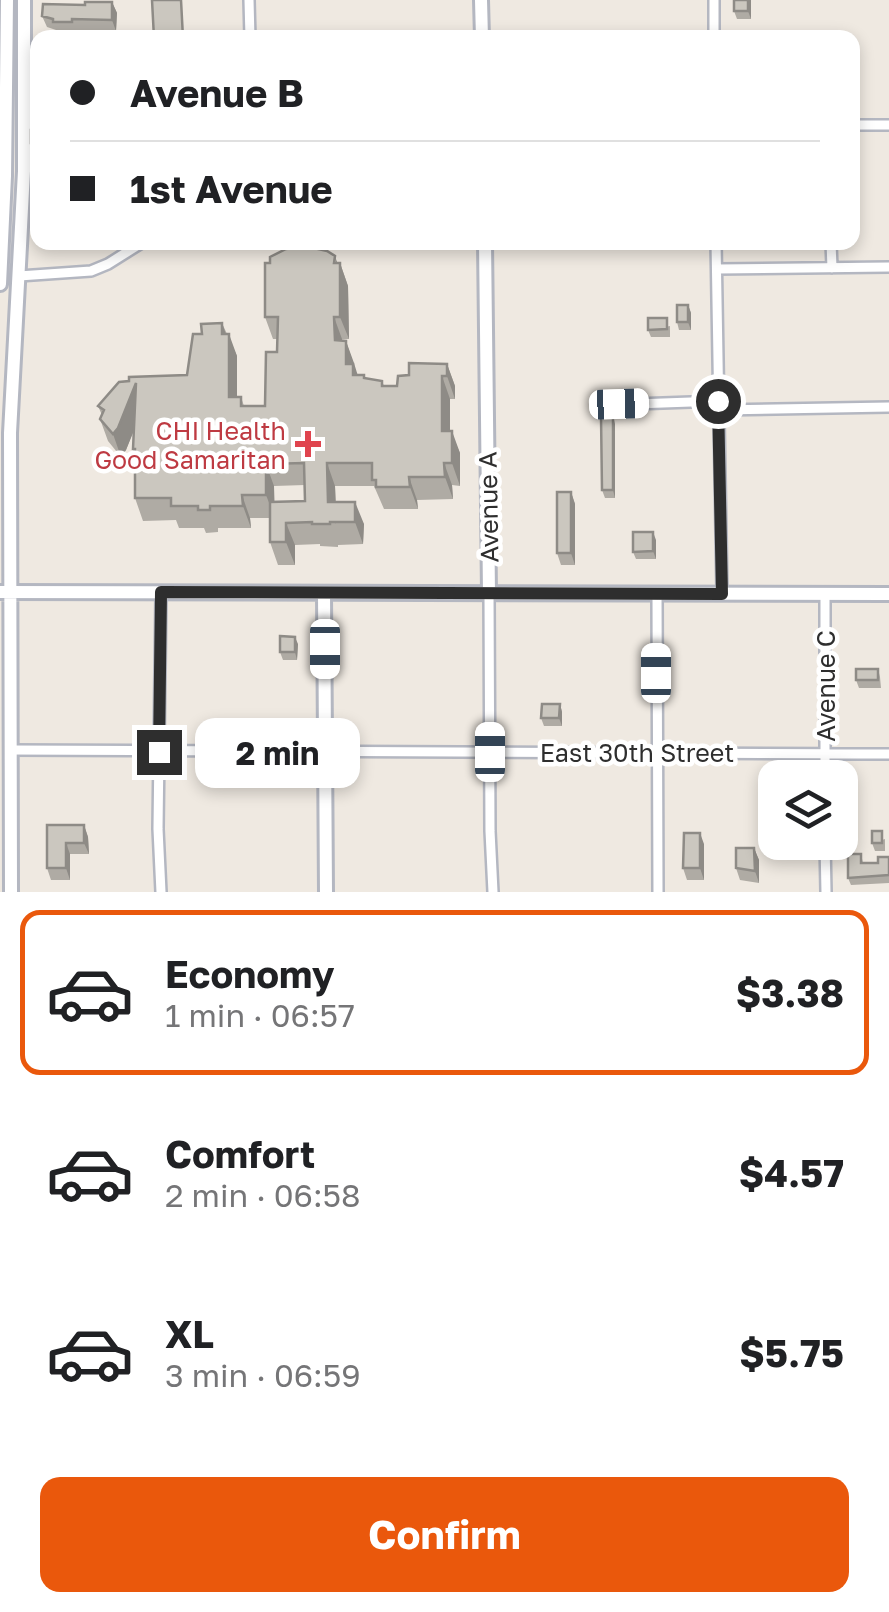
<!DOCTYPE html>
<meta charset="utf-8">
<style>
body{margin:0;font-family:"Golos Text",sans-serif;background:#f6f6f6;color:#202124;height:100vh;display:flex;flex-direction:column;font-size:38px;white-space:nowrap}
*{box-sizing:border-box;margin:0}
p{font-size:32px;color:#757577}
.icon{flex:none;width:55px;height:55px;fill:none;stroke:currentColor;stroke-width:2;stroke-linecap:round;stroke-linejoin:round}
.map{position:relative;height:892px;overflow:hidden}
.details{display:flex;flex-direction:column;background:#fff;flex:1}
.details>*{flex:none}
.banner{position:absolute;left:30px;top:30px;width:830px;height:220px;border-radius:20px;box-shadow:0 5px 15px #0003;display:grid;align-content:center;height:220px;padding:0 40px;background:#fff}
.tools{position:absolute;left:758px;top:760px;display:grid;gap:20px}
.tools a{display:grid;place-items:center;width:100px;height:100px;border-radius:20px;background:#fff;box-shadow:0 5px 15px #0003;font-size:50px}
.end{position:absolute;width:45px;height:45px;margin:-22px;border:12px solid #2e2e2e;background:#fff;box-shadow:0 0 0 5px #fff}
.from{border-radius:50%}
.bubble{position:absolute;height:70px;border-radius:20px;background:#fff;box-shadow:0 5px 15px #0003;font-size:32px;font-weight:700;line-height:70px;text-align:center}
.car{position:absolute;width:30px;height:60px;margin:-30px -15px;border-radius:12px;box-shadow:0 0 8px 2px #0007;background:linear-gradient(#fff 24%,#345 0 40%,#fff 0 76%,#345 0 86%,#fff 0)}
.banner b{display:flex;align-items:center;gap:35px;height:95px;font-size:38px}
.banner b+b{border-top:2px solid #e0e0e0}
.banner i{width:25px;height:25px;background:#202124}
ul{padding:18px 0 0;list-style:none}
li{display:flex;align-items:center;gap:30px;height:165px;margin:0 20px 15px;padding:0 20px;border:5px solid transparent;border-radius:20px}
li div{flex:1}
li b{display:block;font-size:38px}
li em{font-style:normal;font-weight:700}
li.active{border-color:#ea580c}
li>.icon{width:90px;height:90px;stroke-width:1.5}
.action{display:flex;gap:20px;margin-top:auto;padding:20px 40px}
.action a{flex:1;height:115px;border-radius:20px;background:#ea580c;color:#fff;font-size:40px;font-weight:700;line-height:115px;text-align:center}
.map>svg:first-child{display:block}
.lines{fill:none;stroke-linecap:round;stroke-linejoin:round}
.street-casing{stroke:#b4b7c1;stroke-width:14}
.secondary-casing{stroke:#b4b7c1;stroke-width:18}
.street{stroke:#fff;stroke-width:9}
.secondary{stroke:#fff;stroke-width:12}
.wall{fill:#afaba4;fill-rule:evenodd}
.shaded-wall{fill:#8e8b86}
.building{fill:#cbc7bf;stroke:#8e8b86;stroke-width:2.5}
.route{stroke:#2e2e2e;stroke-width:12}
.health-dot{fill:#e0444e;stroke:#fff;stroke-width:4}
.labels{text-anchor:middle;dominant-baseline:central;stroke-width:9;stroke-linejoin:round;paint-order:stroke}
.health-label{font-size:25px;fill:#be3a42;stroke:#fff;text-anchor:end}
.street-label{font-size:25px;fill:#2e2e2e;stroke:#fff}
</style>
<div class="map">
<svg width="889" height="892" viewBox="0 0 889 892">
<rect width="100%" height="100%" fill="#efe9e1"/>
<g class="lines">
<g class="street-casing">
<path id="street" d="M 249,0 L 250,38
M 714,0 L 714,38
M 852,125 L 889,125
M 716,242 L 722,593
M 831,242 L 832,268
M 717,269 L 889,267
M 19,276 L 91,271 L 108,264 L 143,242
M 607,405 L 719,401
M 719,410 L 889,407
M 489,593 L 490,831 L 493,892
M 657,594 L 658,892
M 11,750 L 889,754
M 825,778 L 825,594
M 825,842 L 826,892
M 161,892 L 158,829 L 161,592"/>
</g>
<g class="secondary-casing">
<path id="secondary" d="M 481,0 L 482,38
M 485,242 L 489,593
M 0,284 L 5,176 L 7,0
M 0,592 L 889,594
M 324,593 L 326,892
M 11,892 L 10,433 L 24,171 L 24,0"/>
</g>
<use href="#street" class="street"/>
<use href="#secondary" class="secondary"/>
</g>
<path class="wall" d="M 734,0 L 751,0 L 751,19 L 737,19 L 734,11 Z
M 112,2 L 117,13 L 116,31 L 76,31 L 76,34 L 57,34 L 56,30 L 47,27 L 42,16 L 85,5 Z
M 38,130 L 38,150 L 34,150 L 31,143 Z
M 338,263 L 340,263 L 348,286 L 349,339 L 342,339 L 342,340 L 346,341 L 357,375 L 364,375 L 366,379 L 382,381 L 384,386 L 397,386 L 409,375 L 447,364 L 455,386 L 455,399 L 450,399 L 450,431 L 460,453 L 460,486 L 452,485 L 453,499 L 417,500 L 418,509 L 384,509 L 374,486 L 335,486 L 336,502 L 364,524 L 363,544 L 338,545 L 338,547 L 320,546 L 320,544 L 295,545 L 295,565 L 278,565 L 270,542 L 270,518 L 250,518 L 251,528 L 218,528 L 218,532 L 206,533 L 204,528 L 179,528 L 176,520 L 143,521 L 135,498 L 135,457 L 133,449 L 133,432 L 126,450 L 121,457 L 108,441 L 100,419 L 102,415 L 98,406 L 187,375 L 202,334 L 222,323 L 237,356 L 237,397 L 241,397 L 244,406 L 265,406 L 277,352 L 278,339 L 273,339 L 265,317 ZM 305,485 L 305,501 L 274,502 L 274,486 Z
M 688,305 L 691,313 L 691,330 L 679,330 L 677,322 Z
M 670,326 L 670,337 L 651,337 L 648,330 Z
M 615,424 L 615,498 L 605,498 L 602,490 Z
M 571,492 L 575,504 L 575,565 L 561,565 L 557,553 Z
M 656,540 L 656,559 L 636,559 L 633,552 Z
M 298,644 L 297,660 L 283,660 L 280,652 Z
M 878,669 L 880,677 L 881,688 L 859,688 L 856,680 Z
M 560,704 L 562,712 L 562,726 L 544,726 L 541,718 Z
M 47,825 L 84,825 L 88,837 L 89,854 L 70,854 L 70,880 L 51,880 L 47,868 Z
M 885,839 L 885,851 L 875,851 L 872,843 Z
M 704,844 L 704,880 L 687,880 L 683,868 Z
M 754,848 L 759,860 L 759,883 L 740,880 L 736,868 Z
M 861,854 L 863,863 L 878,863 L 889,857 L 889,883 L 851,885 L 848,878 Z"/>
<path class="shaded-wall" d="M 748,0 L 751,0 L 751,19 L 748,11 Z
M 112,2 L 117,13 L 116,31 L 112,20 Z
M 335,256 L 340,271 L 340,263 L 348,286 L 349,339 L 340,317 Z
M 688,305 L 691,313 L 691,330 L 688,322 Z
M 334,317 L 342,339 L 343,363 L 335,340 Z
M 222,323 L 229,343 L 229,334 L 237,356 L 237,420 L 229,397 Z
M 346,341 L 354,363 L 361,386 L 346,364 Z
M 447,364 L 455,386 L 455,399 L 447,376 Z
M 442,376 L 450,399 L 450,453 L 442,431 Z
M 136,383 L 144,406 L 126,450 L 121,457 L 113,434 Z
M 613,416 L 615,424 L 615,498 L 613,490 Z
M 452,431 L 460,453 L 460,486 L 452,463 Z
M 327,463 L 335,486 L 336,524 L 328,502 Z
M 444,463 L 452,485 L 453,499 L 445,477 Z
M 266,464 L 274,486 L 275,518 L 266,495 Z
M 409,477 L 417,500 L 418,509 L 410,487 Z
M 571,492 L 575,504 L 575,565 L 571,553 Z
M 242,495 L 250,518 L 251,528 L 243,506 Z
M 355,502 L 364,524 L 363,544 L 355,522 Z
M 286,523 L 295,545 L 295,565 L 286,542 Z
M 653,532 L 656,540 L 656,559 L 653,551 Z
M 295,637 L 298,644 L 297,660 L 295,652 Z
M 560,704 L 562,712 L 562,726 L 559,718 Z
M 84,825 L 88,837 L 89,854 L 84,843 Z
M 700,833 L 704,844 L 704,880 L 700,868 Z
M 66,843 L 70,854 L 70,880 L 66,868 Z
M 754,848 L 759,860 L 759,883 L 755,871 Z"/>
<path class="building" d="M 152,0 L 181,0 L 183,38 L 154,38 Z
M 734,0 L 748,0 L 748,11 L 734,11 Z
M 85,2 L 112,2 L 112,20 L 72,19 L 72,22 L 53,22 L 53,19 L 42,16 L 43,4 L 85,5 Z
M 753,33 L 764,33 L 765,38 L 753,38 Z
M 31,130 L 38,130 L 38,143 L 31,143 Z
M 305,246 L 327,251 L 335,256 L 334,263 L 340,263 L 340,317 L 334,317 L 335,340 L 346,341 L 346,364 L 353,364 L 353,375 L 364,375 L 364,378 L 382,381 L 382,386 L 397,386 L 398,376 L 409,375 L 409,363 L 447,364 L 447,376 L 442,376 L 442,431 L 452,431 L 452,463 L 444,463 L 445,477 L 409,477 L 410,487 L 376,487 L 376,480 L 372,480 L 372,463 L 327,463 L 328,502 L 355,502 L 355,522 L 330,522 L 330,524 L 312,524 L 312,522 L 286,523 L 286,542 L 270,542 L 270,502 L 305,501 L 304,463 L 266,464 L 266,495 L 242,495 L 243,506 L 210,506 L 210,510 L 198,510 L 198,506 L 171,506 L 171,498 L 135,498 L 135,449 L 133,449 L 136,383 L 118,428 L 113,434 L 100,419 L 104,410 L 98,406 L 119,382 L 129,381 L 129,377 L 187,375 L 193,334 L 202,334 L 201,324 L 222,323 L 222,334 L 229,334 L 229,397 L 241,397 L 241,406 L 265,406 L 266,352 L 277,352 L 278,317 L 265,317 L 265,263 L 270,263 L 270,257 L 286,249 Z
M 677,305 L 688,305 L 688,322 L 677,322 Z
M 648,318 L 667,318 L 667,329 L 648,330 Z
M 601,416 L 613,416 L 613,490 L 602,490 Z
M 557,492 L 571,492 L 571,553 L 557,553 Z
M 633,532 L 653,532 L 653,551 L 633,552 Z
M 280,636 L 295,637 L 295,652 L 280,652 Z
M 856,669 L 878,669 L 878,680 L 856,680 Z
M 542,704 L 560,704 L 559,718 L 541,718 Z
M 47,825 L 84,825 L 84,843 L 66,843 L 66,868 L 47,868 Z
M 872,831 L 882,831 L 882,843 L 872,843 Z
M 684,833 L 700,833 L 700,868 L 683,868 Z
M 736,848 L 754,848 L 755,871 L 736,868 Z
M 848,854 L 861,854 L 861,863 L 878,863 L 878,857 L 889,857 L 889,875 L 848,878 Z"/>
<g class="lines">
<path class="route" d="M 159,752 L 161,592 L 722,594 L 718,401"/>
</g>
<path class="health-dot" d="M303 429h10v10h10v10h-10v10h-10v-10h-10v-10h10z"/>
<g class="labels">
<g class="health-label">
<text x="286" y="430">CHI Health<tspan x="286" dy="29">Good Samaritan</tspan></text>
</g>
<g class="street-label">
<text transform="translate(488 507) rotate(-91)">Avenue A</text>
<text transform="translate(825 686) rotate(-90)">Avenue C</text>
<text x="637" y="752">East 30th Street</text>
</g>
</g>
</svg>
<div class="tools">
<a><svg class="icon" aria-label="layers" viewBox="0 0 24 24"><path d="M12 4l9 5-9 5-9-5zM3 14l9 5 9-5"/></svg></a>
</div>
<i class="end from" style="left:718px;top:401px"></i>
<i class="end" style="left:159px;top:752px"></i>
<div class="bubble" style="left:195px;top:718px;width:165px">2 min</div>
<i class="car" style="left:619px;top:404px;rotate:88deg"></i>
<i class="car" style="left:325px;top:649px;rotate:180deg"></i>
<i class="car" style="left:656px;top:673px;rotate:0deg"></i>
<i class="car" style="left:490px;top:752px;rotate:0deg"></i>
<div class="banner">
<b><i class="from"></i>Avenue B</b>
<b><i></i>1st Avenue</b>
</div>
</div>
<section class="details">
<ul>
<li class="active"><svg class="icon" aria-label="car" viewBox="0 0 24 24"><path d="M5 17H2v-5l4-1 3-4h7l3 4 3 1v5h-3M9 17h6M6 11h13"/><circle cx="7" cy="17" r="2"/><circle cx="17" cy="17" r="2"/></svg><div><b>Economy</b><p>1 min · 06:57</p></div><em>$3.38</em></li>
<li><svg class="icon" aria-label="car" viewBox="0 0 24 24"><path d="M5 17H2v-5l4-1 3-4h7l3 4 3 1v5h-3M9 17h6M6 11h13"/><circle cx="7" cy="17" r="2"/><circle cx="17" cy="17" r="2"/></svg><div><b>Comfort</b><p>2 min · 06:58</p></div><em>$4.57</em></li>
<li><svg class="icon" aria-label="car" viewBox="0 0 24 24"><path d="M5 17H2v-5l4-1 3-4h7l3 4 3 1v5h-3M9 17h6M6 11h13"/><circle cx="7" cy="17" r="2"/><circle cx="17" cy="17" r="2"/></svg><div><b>XL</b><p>3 min · 06:59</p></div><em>$5.75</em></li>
</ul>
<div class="action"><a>Confirm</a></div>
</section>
